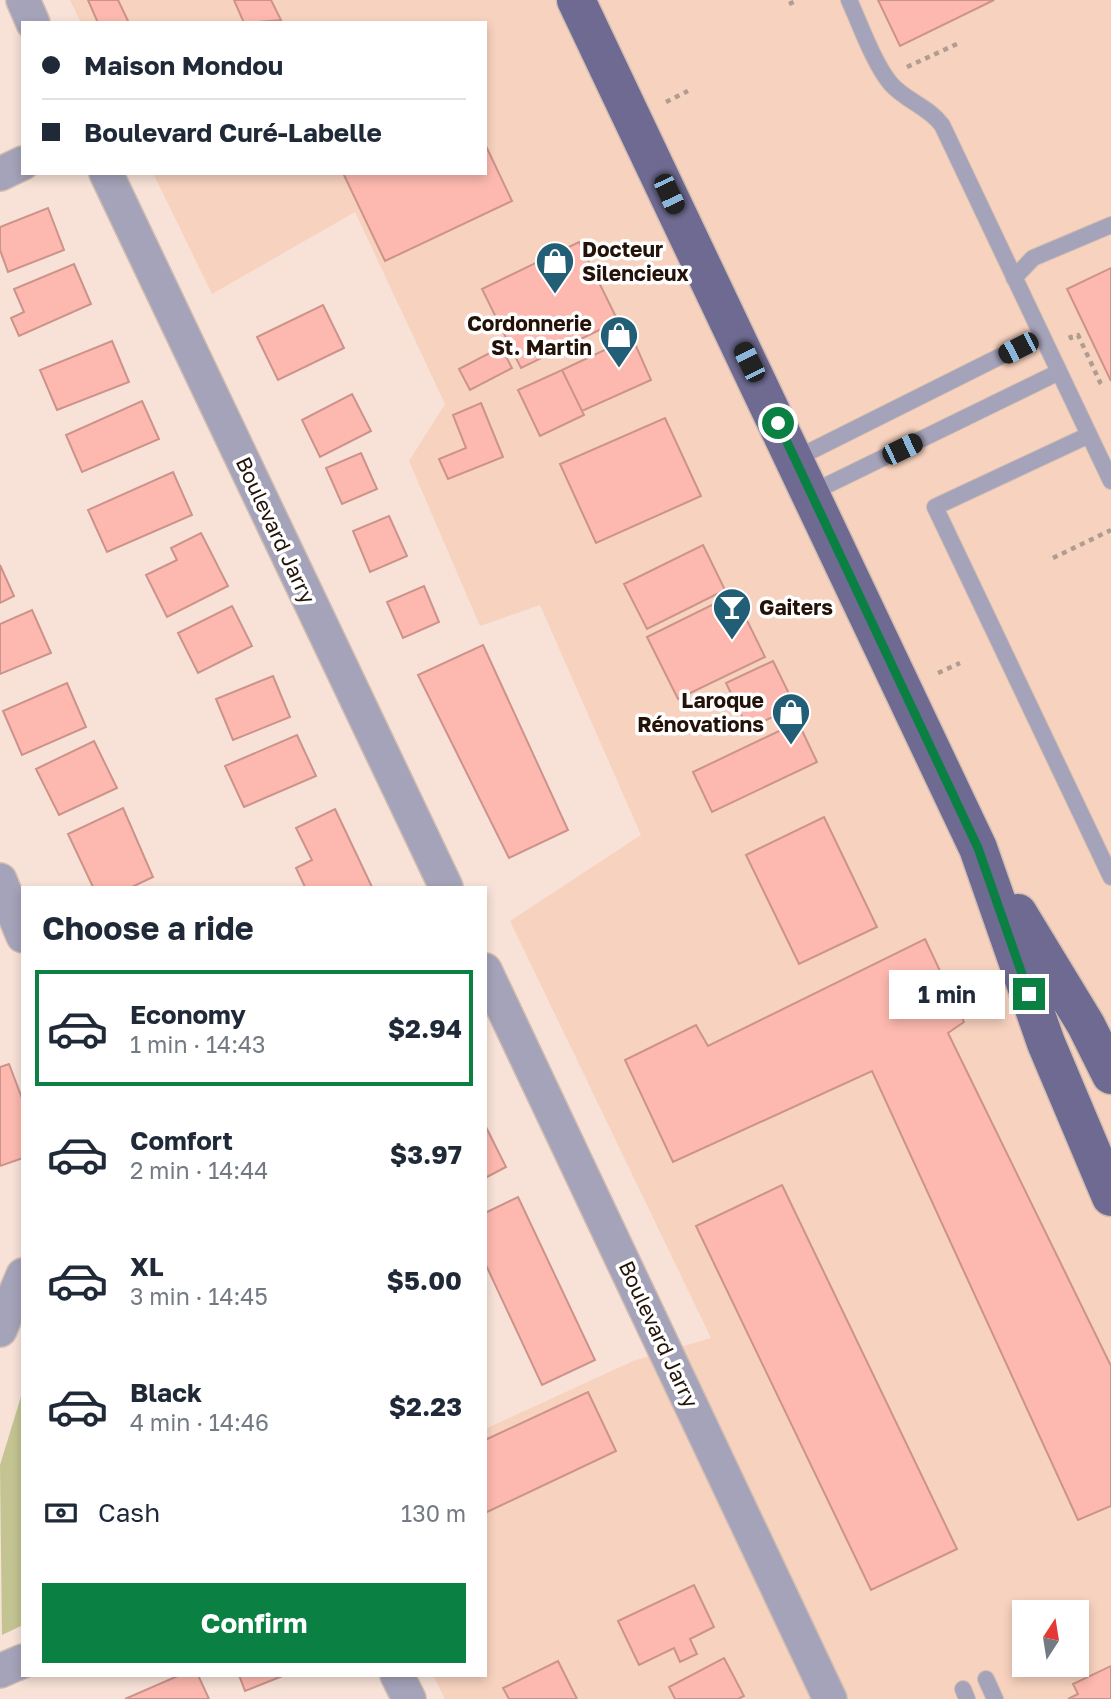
<!DOCTYPE html>
<meta charset="utf-8">
<style>
body{margin:0;font-family:"Golos Text",sans-serif;background:#f2f2f3;color:#1f2937;height:100vh;display:flex;flex-direction:column;font-size:26px;white-space:nowrap}
*{box-sizing:border-box;margin:0}
p{font-size:23px;color:#747a83}
.icon{flex:none;width:38px;height:38px;fill:none;stroke:currentColor;stroke-width:2;stroke-linecap:round;stroke-linejoin:round}
.map{position:relative;flex:1;overflow:hidden}
.details{position:absolute;left:21px;top:886px;width:466px;height:791px;display:flex;flex-direction:column;background:#fff;border-radius:0px;box-shadow:0 4px 10px #0003}
.details>*{flex:none}
.hud{position:absolute;left:21px;top:21px;width:466px;height:154px;border-radius:0px;box-shadow:0 4px 10px #0003;display:grid;align-content:center;height:154px;padding:0 21px;background:#fff}
.needle{width:46px;rotate:12deg}
.fabs{position:absolute;left:1012px;top:1600px;display:grid;gap:14px}
.fabs a{display:grid;place-items:center;width:77px;height:77px;border-radius:0px;background:#fff;box-shadow:0 4px 10px #0003;font-size:35px}
.end{position:absolute;width:32px;height:32px;margin:-16px;border:9px solid #0b8043;background:#fff;box-shadow:0 0 0 4px #fff}
.from{border-radius:50%}
.bubble{position:absolute;height:49px;border-radius:0px;background:#fff;box-shadow:0 4px 10px #0003;font-size:23px;font-weight:700;line-height:49px;text-align:center}
.car{position:absolute;width:21px;height:42px;margin:-21px -10px;border-radius:9px;box-shadow:0 0 5px 2px #0007;background:linear-gradient(#222 24%,#8ab4d8 0 40%,#222 0 76%,#8ab4d8 0 86%,#222 0)}
.hud b{display:flex;align-items:center;gap:24px;height:66px;font-size:26px}
.hud b+b{border-top:2px solid #e0e1e3}
.hud i{width:18px;height:18px;background:#1f2937}
ul{padding:0;list-style:none}
li{display:flex;align-items:center;gap:21px;height:116px;margin:0 14px 10px;padding:0 7px;border:4px solid transparent;border-radius:0px}
li div{flex:1}
li b{display:block;font-size:26px}
li em{font-style:normal;font-weight:700}
li.on{border-color:#0b8043}
li>.icon{width:63px;height:63px;stroke-width:1.5}
h2{padding:0 21px;font-size:32px;line-height:84px}
.pay{display:flex;align-items:center;gap:18px;height:77px;padding:0 21px;font-size:26px}
.pay p{margin-inline-start:auto}
.action{display:flex;gap:14px;margin-top:auto;padding:14px 21px}
.action a{flex:1;height:80px;border-radius:0px;background:#0b8043;color:#fff;font-size:28px;font-weight:700;line-height:80px;text-align:center}
.map>svg:first-child{display:block}
.built{fill:#f7d2bf;fill-rule:evenodd}
.green{fill:#c3c491}
.building{fill:#fdb9af;stroke:#cc938b;stroke-width:2}
.lines{fill:none;stroke-linecap:round;stroke-linejoin:round}
.service-casing{stroke:#d2bdb2;stroke-width:18}
.minor-casing{stroke:#d2bdb2;stroke-width:36}
.primary-casing{stroke:#d2bdb2;stroke-width:41}
.path{stroke:#b19c91;stroke-width:4.5;stroke-dasharray:5 5;stroke-linecap:butt}
.service{stroke:#a4a3b9;stroke-width:16}
.minor{stroke:#a4a3b9;stroke-width:33}
.primary{stroke:#6e6a91;stroke-width:38}
.route{stroke:#0b8043;stroke-width:9}
.labels{text-anchor:middle;dominant-baseline:central;stroke-width:7;stroke-linejoin:round;paint-order:stroke}
.poi-label{font-size:21px;font-weight:bold;fill:#241208;stroke:#fff;text-anchor:start}
.street-label{font-size:21px;fill:#241208;stroke:#fff}
</style>
<div class="map">
<svg width="1111" height="1699" viewBox="0 0 1111 1699">
<rect width="100%" height="100%" fill="#f8e2d7"/>
<path class="built" d="M 70,0 L 1111,0 L 1111,1699 L 445,1699 L 433,1675 L 485,1675 L 485,1429 L 633,1361 L 711,1338 L 510,921 L 641,835 L 540,605 L 480,626 L 409,461 L 445,404 L 355,212 L 212,294 L 153,173 L 485,173 L 485,23 L 81,23 ZM 1024,1612 L 1076,1612 L 1076,1664 L 1024,1664 Z"/>
<path class="green" d="M 23,1390 L 23,1625 L 2,1635 L 0,1465 Z"/>
<path class="building" d="M 88,0 L 118,0 L 129,23 L 98,23 Z
M 234,0 L 271,0 L 281,20 L 244,23 Z
M 878,0 L 994,0 L 900,46 Z
M 485,144 L 512,201 L 385,261 L 343,173 L 485,173 Z
M 48,208 L 64,250 L 8,272 L 0,250 L 0,227 Z
M 579,242 L 618,321 L 521,368 L 482,289 Z
M 74,264 L 91,304 L 19,336 L 11,318 L 24,312 L 14,289 Z
M 1111,268 L 1111,381 L 1067,289 Z
M 323,305 L 344,348 L 278,380 L 257,337 Z
M 632,337 L 651,380 L 582,411 L 562,370 Z
M 112,341 L 129,382 L 57,410 L 40,370 Z
M 501,347 L 512,368 L 470,390 L 459,369 Z
M 562,370 L 584,415 L 540,436 L 518,390 Z
M 352,394 L 371,431 L 320,457 L 302,420 Z
M 142,401 L 159,439 L 82,472 L 66,435 Z
M 481,403 L 503,457 L 448,479 L 439,459 L 466,448 L 453,415 Z
M 665,418 L 701,496 L 596,543 L 560,464 Z
M 361,453 L 377,489 L 342,504 L 326,468 Z
M 173,472 L 192,515 L 107,552 L 88,510 Z
M 389,516 L 407,556 L 370,572 L 353,531 Z
M 201,533 L 228,586 L 167,617 L 146,575 L 177,560 L 171,548 Z
M 703,545 L 725,590 L 647,629 L 624,584 Z
M 0,565 L 14,596 L 0,603 Z
M 424,586 L 439,622 L 403,638 L 387,602 Z
M 734,594 L 765,657 L 678,699 L 647,637 Z
M 232,606 L 252,646 L 198,673 L 178,633 Z
M 32,610 L 51,653 L 0,674 L 0,624 Z
M 483,645 L 568,830 L 509,858 L 418,675 Z
M 773,661 L 795,706 L 748,729 L 726,683 Z
M 273,676 L 290,717 L 233,740 L 216,699 Z
M 67,683 L 86,727 L 22,755 L 3,711 Z
M 798,722 L 817,762 L 712,812 L 693,772 Z
M 297,735 L 316,776 L 244,807 L 225,766 Z
M 94,741 L 117,788 L 59,815 L 36,769 Z
M 123,808 L 153,877 L 132,887 L 93,887 L 68,834 Z
M 335,809 L 372,887 L 305,887 L 296,868 L 312,860 L 296,828 Z
M 824,817 L 877,927 L 799,964 L 746,855 Z
M 925,939 L 964,1022 L 948,1033 L 1111,1366 L 1111,1506 L 1078,1520 L 872,1071 L 673,1162 L 625,1060 L 696,1025 L 708,1046 Z
M 9,1064 L 23,1101 L 23,1158 L 0,1166 L 0,1067 Z
M 485,1125 L 506,1167 L 485,1178 Z
M 782,1185 L 957,1549 L 871,1590 L 696,1226 Z
M 518,1197 L 595,1360 L 542,1385 L 485,1263 L 485,1213 Z
M 588,1392 L 616,1451 L 485,1513 L 485,1440 Z
M 694,1585 L 714,1627 L 690,1639 L 697,1654 L 680,1662 L 674,1648 L 639,1665 L 618,1621 Z
M 724,1658 L 744,1696 L 738,1699 L 675,1699 L 669,1687 Z
M 558,1661 L 577,1699 L 509,1699 L 503,1688 Z
M 1111,1666 L 1111,1699 L 1068,1699 L 1078,1694 L 1073,1684 Z
M 180,1675 L 198,1675 L 209,1699 L 125,1699 Z
M 239,1675 L 285,1675 L 245,1691 Z"/>
<g class="lines">
<g class="service-casing">
<path id="service" d="M 849,0 C 860,24 874,64 891,84 C 906,101 929,107 942,125 L 1111,481
M 1014,278 L 1033,258 L 1111,225
M 1089,435 L 935,507 L 1111,877
M 795,459 L 1041,336
M 811,493 L 1059,372
M 986,1679 L 995,1699
M 963,1689 L 967,1699"/>
</g>
<g class="minor-casing">
<path id="minor" d="M 23,0 L 33,23
M 106,173 L 446,887
M 0,174 L 23,163
M 0,880 L 23,936
M 485,970 L 830,1699
M 0,1330 L 23,1275
M 0,1671 L 23,1661
M 397,1675 L 409,1699"/>
</g>
<g class="primary-casing">
<path id="primary" d="M 576,0 L 978,848 L 1046,1043 L 1111,1197
M 1018,913 L 1086,1025 L 1111,1075"/>
</g>
<path class="path" d="M 789,4 L 798,0
M 907,67 L 959,43
M 666,102 L 688,91
M 1070,335 L 1071,338 L 1078,335 L 1100,382 L 1094,386
M 1053,558 L 1111,530
M 938,673 L 960,663"/>
<use href="#service" class="service"/>
<use href="#minor" class="minor"/>
<use href="#primary" class="primary"/>
</g>
<g class="lines">
<path class="route" d="M 778,423 L 978,848 L 1029,994"/>
</g>
<defs>
<g id="shop-pin" transform="scale(2.0125)"><path d="M0 17L-7.5 6A9.5 9.5 0 1 1 7.5 6Z" fill="#225e76" stroke="#fff"/><path d="M-5-2.5h2.3a2.7 3.5 0 0 1 5.4 0H5L5.5 6h-11ZM-1.5-2.5h3a1.5 2.3 0 0 0-3 0Z" fill="#fff"/></g>
<g id="bar-pin" transform="scale(2.0125)"><path d="M0 17L-7.5 6A9.5 9.5 0 1 1 7.5 6Z" fill="#225e76" stroke="#fff"/><path d="M-6-5H6L.8 .8V4.5H3.5V6h-7V4.5H-.8V.8Z" fill="#fff"/></g>
</defs>
<g fill-rule="evenodd">
<use href="#shop-pin" x="555" y="261"/>
<use href="#shop-pin" x="619" y="335"/>
<use href="#bar-pin" x="732" y="607"/>
<use href="#shop-pin" x="791" y="712"/>
</g>
<g class="labels">
<g class="poi-label">
<text x="582" y="249">Docteur<tspan x="582" dy="24">Silencieux</tspan></text>
<text x="592" y="323" text-anchor="end">Cordonnerie<tspan x="592" dy="24">St. Martin</tspan></text>
<text x="759" y="607">Gaiters</text>
<text x="764" y="700" text-anchor="end">Laroque<tspan x="764" dy="24">Rénovations</tspan></text>
</g>
<g class="street-label">
<text transform="translate(276 530) rotate(65)">Boulevard Jarry</text>
<text transform="translate(659 1334) rotate(65)">Boulevard Jarry</text>
</g>
</g>
</svg>
<div class="fabs">
<a><svg class="needle" viewBox="-14 -14 28 28"><path d="M0-13l5 13h-10z" fill="#e53935"/><path d="M0 13l5-13h-10z" fill="#747a83"/></svg></a>
</div>
<i class="end from" style="left:778px;top:423px"></i>
<i class="end" style="left:1029px;top:994px"></i>
<div class="bubble" style="left:889px;top:970px;width:116px">1 min</div>
<i class="car" style="left:669px;top:194px;rotate:155deg"></i>
<i class="car" style="left:1018px;top:348px;rotate:243deg"></i>
<i class="car" style="left:749px;top:362px;rotate:334deg"></i>
<i class="car" style="left:902px;top:449px;rotate:64deg"></i>
<div class="hud">
<b><i class="from"></i>Maison Mondou</b>
<b><i></i>Boulevard Curé-Labelle</b>
</div>
<section class="details">
<h2>Choose a ride</h2>
<ul>
<li class="on"><svg class="icon" aria-label="car" viewBox="0 0 24 24"><path d="M5 17H2v-5l4-1 3-4h7l3 4 3 1v5h-3M9 17h6M6 11h13"/><circle cx="7" cy="17" r="2"/><circle cx="17" cy="17" r="2"/></svg><div><b>Economy</b><p>1 min · 14:43</p></div><em>$2.94</em></li>
<li><svg class="icon" aria-label="car" viewBox="0 0 24 24"><path d="M5 17H2v-5l4-1 3-4h7l3 4 3 1v5h-3M9 17h6M6 11h13"/><circle cx="7" cy="17" r="2"/><circle cx="17" cy="17" r="2"/></svg><div><b>Comfort</b><p>2 min · 14:44</p></div><em>$3.97</em></li>
<li><svg class="icon" aria-label="car" viewBox="0 0 24 24"><path d="M5 17H2v-5l4-1 3-4h7l3 4 3 1v5h-3M9 17h6M6 11h13"/><circle cx="7" cy="17" r="2"/><circle cx="17" cy="17" r="2"/></svg><div><b>XL</b><p>3 min · 14:45</p></div><em>$5.00</em></li>
<li><svg class="icon" aria-label="car" viewBox="0 0 24 24"><path d="M5 17H2v-5l4-1 3-4h7l3 4 3 1v5h-3M9 17h6M6 11h13"/><circle cx="7" cy="17" r="2"/><circle cx="17" cy="17" r="2"/></svg><div><b>Black</b><p>4 min · 14:46</p></div><em>$2.23</em></li>
</ul>
<div class="pay"><svg class="icon" aria-label="cash" viewBox="0 0 24 24"><path d="M3 7h18v10H3z"/><circle cx="12" cy="12" r="2"/></svg>Cash<p>130 m</p></div>
<div class="action"><a>Confirm</a></div>
</section>
</div>
